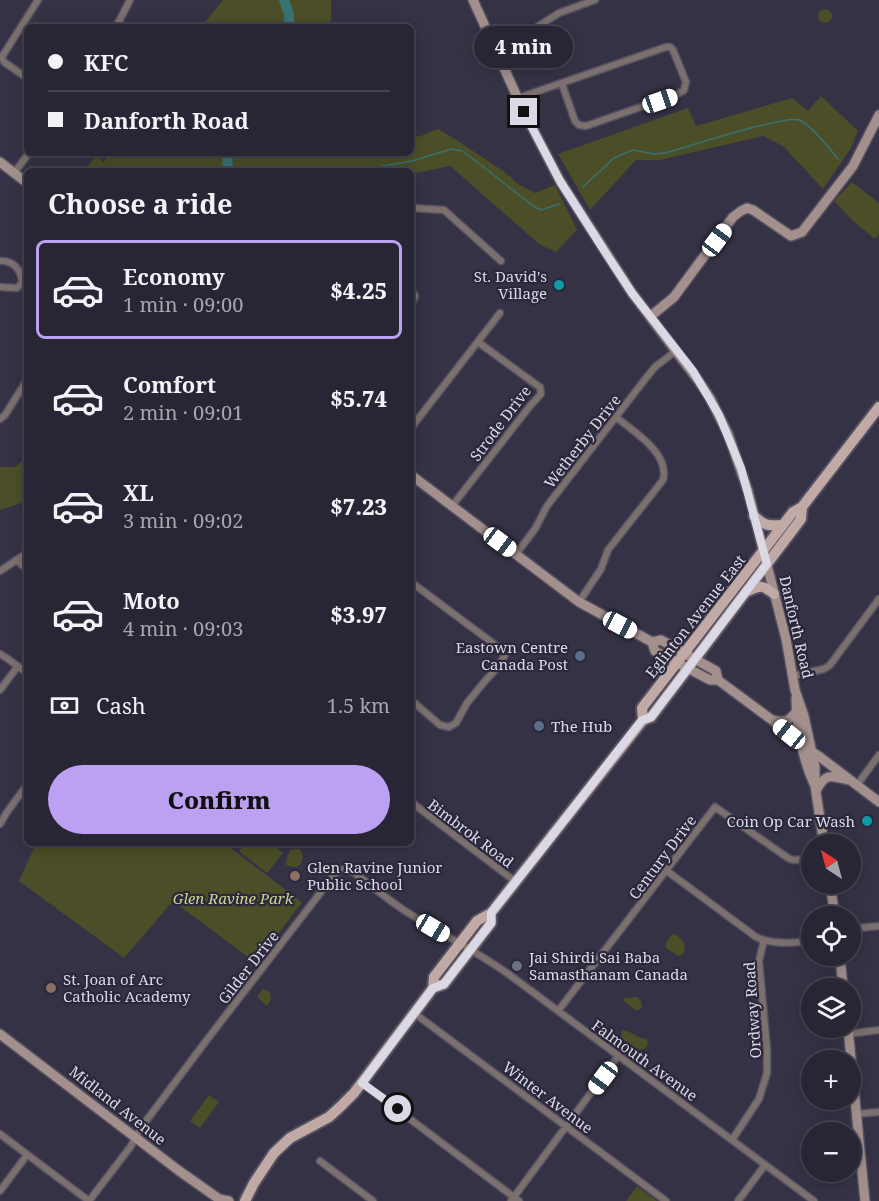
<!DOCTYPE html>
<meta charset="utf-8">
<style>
body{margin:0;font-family:"Noto Serif",serif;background:#302e3c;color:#f1f3f6;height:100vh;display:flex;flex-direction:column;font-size:22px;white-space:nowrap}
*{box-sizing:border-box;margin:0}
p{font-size:20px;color:#a5a5ac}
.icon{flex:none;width:33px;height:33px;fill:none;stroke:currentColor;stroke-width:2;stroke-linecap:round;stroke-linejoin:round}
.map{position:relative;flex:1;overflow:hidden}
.drawer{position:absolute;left:24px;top:168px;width:390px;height:678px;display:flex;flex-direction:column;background:#282634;border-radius:9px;box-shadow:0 3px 15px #0003,0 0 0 2px #44434f}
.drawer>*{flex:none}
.guide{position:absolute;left:24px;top:24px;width:390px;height:132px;border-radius:9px;box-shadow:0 3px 15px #0003,0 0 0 2px #44434f;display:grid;align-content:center;height:132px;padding:0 24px;background:#282634}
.needle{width:39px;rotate:324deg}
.tools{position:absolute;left:801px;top:834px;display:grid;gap:12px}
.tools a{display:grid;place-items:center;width:60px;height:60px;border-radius:50%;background:#282634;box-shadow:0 3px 15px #0003,0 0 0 2px #44434f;font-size:30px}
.end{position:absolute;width:27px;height:27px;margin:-14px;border:8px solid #dbd9e6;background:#111;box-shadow:0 0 0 3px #111}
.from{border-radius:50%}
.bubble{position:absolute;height:42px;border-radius:21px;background:#282634;box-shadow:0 3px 15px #0003,0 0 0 2px #44434f;font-size:20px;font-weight:800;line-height:42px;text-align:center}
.car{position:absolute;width:18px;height:36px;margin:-18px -9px;border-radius:8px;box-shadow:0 0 4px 2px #0007;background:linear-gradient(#fff 24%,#345 0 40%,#fff 0 76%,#345 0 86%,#fff 0)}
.guide b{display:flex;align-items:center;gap:21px;height:57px;font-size:22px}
.guide b+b{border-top:2px solid #44434f}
.guide i{width:15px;height:15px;background:#f1f3f6}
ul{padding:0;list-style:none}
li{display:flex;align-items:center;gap:18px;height:99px;margin:0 12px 9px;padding:0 12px;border:3px solid transparent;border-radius:9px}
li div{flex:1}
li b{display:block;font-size:22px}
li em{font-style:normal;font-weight:800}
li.current{border-color:#bca0f2}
li>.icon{width:54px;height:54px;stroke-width:1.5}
h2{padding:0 24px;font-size:27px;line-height:72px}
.pay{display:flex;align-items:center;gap:15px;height:66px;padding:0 24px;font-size:22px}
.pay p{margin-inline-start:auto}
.cta{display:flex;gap:12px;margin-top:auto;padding:12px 24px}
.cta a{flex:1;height:69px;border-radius:36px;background:#bca0f2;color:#111;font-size:24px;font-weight:800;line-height:69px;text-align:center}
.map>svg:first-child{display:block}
.green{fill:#4b4e26}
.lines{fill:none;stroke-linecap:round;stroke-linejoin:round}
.stream{stroke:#387374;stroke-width:1.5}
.river{stroke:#387374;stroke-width:10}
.street-casing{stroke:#535062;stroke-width:9}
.secondary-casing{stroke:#535062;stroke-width:12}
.primary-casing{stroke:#535062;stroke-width:14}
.street{stroke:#7c706e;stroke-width:6}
.secondary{stroke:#a3908d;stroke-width:9}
.primary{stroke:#c1a9a5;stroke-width:10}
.route{stroke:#dbd9e6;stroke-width:8}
.culture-dot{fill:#0f9aa8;stroke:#2b283b;stroke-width:2}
.service-dot{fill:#5c6f8a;stroke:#2b283b;stroke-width:2}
.education-dot{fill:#8d6e63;stroke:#2b283b;stroke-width:2}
.worship-dot{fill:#6b7280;stroke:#2b283b;stroke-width:2}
.labels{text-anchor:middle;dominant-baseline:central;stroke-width:4.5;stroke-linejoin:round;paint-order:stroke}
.poi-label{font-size:15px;fill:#dbd9e6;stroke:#2b283b;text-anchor:start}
.street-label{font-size:15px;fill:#dbd9e6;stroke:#2b283b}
.park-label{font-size:15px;font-style:italic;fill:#cfd58e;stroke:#2b283b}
</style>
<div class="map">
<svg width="879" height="1201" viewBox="0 0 879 1201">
<rect width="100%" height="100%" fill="#353245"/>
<path class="green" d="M 223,0 L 331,0 L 331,20 L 327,27 L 201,27 Z
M818 16a7 7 0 1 1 14 0a7 7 0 1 1-14 0Z
M 821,96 L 858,131 L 851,148 L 823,189 L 783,146 L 763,136 L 660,160 L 636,160 L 590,210 L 558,154 L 688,108 L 696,126 L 792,98 L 808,111 Z
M 438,129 L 455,139 L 506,173 L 518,184 L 535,193 L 555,185 L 577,230 L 556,252 L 539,244 L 450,166 L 411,174 L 411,171 L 90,171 L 87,168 L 97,153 L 103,162 L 110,153 L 411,153 L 411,132 L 418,137 Z
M 852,182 L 879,203 L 879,234 L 875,239 L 853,221 L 834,201 Z
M 27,457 L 27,501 L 0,510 L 0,467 L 15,467 Z
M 36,843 L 224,843 L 302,902 L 256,963 L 173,901 L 124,958 L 19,881 Z
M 246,843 L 270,843 L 283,853 L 267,873 L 239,851 Z
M 294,849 L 300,849 C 307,860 299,873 285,864 L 290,850 Z
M 675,934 C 684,941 687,943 683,955 L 678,956 L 666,948 C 666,942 668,936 675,934 Z
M 263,989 L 270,992 L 271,1000 L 267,1006 L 257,997 Z
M 638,997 L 641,1001 L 642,1008 L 639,1010 L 635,1010 L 623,1000 L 624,998 Z
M 622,1030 C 631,1031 637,1038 646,1039 L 648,1042 L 646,1048 L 639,1050 L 621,1038 Z
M 209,1095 L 219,1102 L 200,1128 L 190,1121 Z
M 637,1186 L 657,1201 L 626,1201 Z"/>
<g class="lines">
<path class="stream" d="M 353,171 L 412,161 L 451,149 L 462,151 L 472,158 L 533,206 L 541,210 L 559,204
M 583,187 L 614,158 L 633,150 L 654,154 L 665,153 C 687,147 785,115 799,120 C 812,125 830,149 838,159"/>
<path class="river" d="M 284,0 L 289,14 L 289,27
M 227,153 L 228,171"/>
<g class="street-casing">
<path id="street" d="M 116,27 L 130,0
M 495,47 L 523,36 L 559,13 L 595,0
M 27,78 L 4,62 L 2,57 L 5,52 L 38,0
M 518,98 L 666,47 L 670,47 L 673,50 L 686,82 L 684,90 L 678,94 L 586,126 L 579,125 L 575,121 L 562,84
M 14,173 L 29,153
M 411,208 L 444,210 L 501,261
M 0,261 C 14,260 22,271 22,283 L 17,288 L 0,287
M 411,290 L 415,296 L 411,305
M 0,419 L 5,415 L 27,380
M 411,428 L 500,313
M 452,506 L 530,406 L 541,394 L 540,387 L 534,383 L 478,342
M 516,554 L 535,529 L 547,506 L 646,378 L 655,367 L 677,350
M 16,560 L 27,569
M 0,571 L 27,553
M 411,582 L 506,653 L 498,667 L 485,681 L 467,703 L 456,723 L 449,727 L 440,725 L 411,700
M 579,602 L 601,569 L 608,550 L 663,480 C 670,453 634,432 616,417
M 0,654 L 8,659 L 27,673
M 792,676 L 824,669 L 830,665 L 879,599
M 0,690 L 18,666
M 857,785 L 879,755
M 411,802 L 516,882
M 0,824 L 7,812 L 27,785
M 667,871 L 756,937 C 773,945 794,943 812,941
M 850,929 L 879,926
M 558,1011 L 715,807 L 788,858 L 793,860 L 812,859
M 414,1013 L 666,1201
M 848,1034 L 879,1030
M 362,1083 L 519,1201
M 856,1114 L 879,1112
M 0,1134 L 89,1201
M 732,1140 L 759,1099 L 767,1073 L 767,1049 L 759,961 L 764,940
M 320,1161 L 373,1201
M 0,1191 L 27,1155
M 89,1201 L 131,1146 L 140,1129 L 206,1041 L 331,879 C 337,871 343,866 353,872 C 372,886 390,902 410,914 C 442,934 476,951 507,973 L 814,1201
M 511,1201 L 618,1056
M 738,1201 L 765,1165"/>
</g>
<g class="secondary-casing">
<path id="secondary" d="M 473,0 L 524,112 L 560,181 L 632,293 L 698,380 L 710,398 L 728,434 L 748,491 L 786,639 L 795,690 L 804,716 L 815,767 L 815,786 L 824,844
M 0,162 L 27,183
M 651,316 L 674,297 L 733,217 L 741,211 L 747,208 L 753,210 L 791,236 L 802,232 L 853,166 L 879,115
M 411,475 L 579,602 L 652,642 L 655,651 L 710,680 L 718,680 L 772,720 L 802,745 L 820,757 L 879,802
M 652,642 L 661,640 L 716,671 L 718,680
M 796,698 C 796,725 803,760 814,784
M 773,720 C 785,723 789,721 796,712
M 816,791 C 826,772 830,776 849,780
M 830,884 L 835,916
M 840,956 L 843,988
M 848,1028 L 865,1201
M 0,1034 L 178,1170 L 219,1199 L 229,1201"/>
</g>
<g class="primary-casing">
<path id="primary" d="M 754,516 C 765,526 768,526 783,525
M 748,591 C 761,585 763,585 774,594
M 643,720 L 642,708 L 793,512 L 802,507 L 879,407
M 433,988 L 444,984 L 491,923 L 491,913
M 245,1201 L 254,1183 L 274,1153 L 290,1138 L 329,1117 L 340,1107 L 354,1093 L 433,988 L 434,977 L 477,921 L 491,913 L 643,720 L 651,717 L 801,519 L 802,507"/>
</g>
<use href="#street" class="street"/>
<use href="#secondary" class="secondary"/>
<use href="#primary" class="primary"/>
</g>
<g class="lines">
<path class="route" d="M 398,1109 L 362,1083 L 433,988 L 444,984 L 491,923 L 491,913 L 544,846 L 642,720 L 651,717 L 767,564 L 741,468 L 719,415 L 693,371 L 632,293 L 607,255 L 560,181 L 524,112"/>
</g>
<g class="culture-dot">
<circle cx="559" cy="285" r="6"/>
<circle cx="867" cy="821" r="6"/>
</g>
<g class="service-dot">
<circle cx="580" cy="656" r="6"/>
<circle cx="539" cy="726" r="6"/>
</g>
<g class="education-dot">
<circle cx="295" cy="876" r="6"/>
<circle cx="51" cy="988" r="6"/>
</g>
<circle class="worship-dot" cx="517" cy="966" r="6"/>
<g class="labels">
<g class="poi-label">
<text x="547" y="276" text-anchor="end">St. David's<tspan x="547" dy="17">Village</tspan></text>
<text x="568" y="647" text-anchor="end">Eastown Centre<tspan x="568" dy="17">Canada Post</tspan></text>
<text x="551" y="726">The Hub</text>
<text x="855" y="821" text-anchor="end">Coin Op Car Wash</text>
<text x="307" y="867">Glen Ravine Junior<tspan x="307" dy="17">Public School</tspan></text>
<text x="529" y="957">Jai Shirdi Sai Baba<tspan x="529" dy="17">Samasthanam Canada</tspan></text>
<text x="63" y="979">St. Joan of Arc<tspan x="63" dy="17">Catholic Academy</tspan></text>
</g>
<g class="street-label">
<text transform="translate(500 423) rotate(-53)">Strode Drive</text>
<text transform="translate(582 441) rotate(-52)">Wetherby Drive</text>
<text transform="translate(695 616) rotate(-52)">Eglinton Avenue East</text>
<text transform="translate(797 627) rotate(77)">Danforth Road</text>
<text transform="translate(471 833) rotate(37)">Bimbrok Road</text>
<text transform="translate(662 857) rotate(-53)">Century Drive</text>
<text transform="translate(248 967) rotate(-52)">Gilder Drive</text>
<text transform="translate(752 1010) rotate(-94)">Ordway Road</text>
<text transform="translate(645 1060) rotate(36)">Falmouth Avenue</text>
<text transform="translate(548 1097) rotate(37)">Winter Avenue</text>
<text transform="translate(118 1105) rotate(38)">Midland Avenue</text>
</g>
<g class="park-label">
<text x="233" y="898">Glen Ravine Park</text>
</g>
</g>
</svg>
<div class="tools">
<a><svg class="needle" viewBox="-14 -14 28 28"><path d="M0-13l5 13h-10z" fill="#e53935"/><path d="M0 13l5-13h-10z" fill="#a5a5ac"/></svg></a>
<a><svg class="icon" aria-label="locate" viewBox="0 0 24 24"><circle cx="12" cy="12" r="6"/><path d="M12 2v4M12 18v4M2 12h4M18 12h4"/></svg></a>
<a><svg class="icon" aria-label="layers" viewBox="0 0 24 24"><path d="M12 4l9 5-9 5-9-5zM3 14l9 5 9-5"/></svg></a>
<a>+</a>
<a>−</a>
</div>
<i class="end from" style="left:398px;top:1109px"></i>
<i class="end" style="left:524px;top:112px"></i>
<div class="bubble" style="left:474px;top:26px;width:99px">4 min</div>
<i class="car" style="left:660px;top:101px;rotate:71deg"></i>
<i class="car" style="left:717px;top:240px;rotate:37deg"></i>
<i class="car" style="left:500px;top:542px;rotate:127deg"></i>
<i class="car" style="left:620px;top:625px;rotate:118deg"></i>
<i class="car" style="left:789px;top:734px;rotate:309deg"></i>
<i class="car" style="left:433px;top:928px;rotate:121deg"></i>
<i class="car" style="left:603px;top:1078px;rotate:217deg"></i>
<div class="guide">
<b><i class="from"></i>KFC</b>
<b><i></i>Danforth Road</b>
</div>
<section class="drawer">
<h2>Choose a ride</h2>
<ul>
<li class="current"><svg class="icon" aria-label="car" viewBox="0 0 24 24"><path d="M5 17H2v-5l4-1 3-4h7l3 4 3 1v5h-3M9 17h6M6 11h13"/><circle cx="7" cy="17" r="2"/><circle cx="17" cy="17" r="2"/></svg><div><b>Economy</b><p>1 min · 09:00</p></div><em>$4.25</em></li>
<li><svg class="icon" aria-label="car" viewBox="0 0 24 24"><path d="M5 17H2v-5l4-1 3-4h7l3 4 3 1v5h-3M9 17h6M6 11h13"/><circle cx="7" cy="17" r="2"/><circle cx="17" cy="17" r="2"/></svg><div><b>Comfort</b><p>2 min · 09:01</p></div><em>$5.74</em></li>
<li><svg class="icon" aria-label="car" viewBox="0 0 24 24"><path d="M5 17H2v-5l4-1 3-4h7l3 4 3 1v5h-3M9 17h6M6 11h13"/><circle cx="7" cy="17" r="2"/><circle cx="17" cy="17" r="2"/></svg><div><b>XL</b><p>3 min · 09:02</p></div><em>$7.23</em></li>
<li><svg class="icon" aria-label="car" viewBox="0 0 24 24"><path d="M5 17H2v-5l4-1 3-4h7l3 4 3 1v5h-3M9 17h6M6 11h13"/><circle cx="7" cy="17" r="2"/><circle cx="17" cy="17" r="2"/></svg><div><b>Moto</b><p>4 min · 09:03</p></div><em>$3.97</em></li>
</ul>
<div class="pay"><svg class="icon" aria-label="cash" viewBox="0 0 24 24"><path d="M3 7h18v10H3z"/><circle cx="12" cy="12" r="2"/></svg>Cash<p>1.5 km</p></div>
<div class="cta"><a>Confirm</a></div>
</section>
</div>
